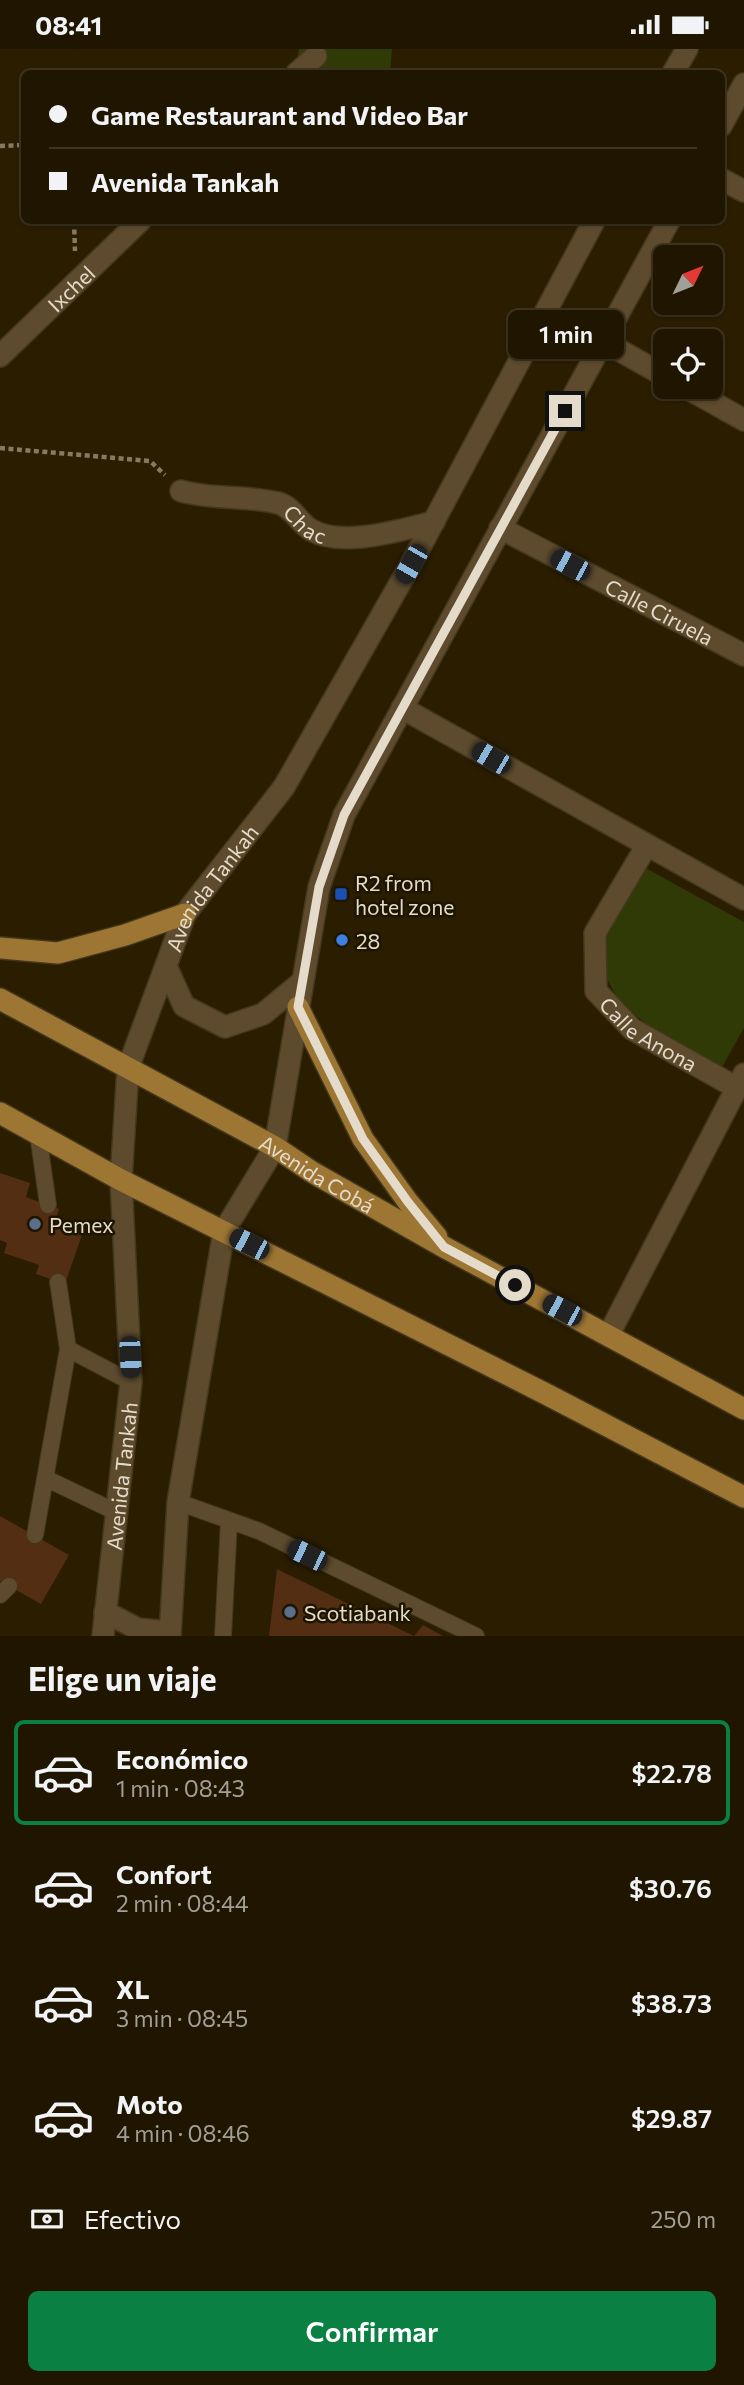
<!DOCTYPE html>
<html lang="es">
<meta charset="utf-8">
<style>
body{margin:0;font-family:Commissioner,sans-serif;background:#2d230f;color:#f1f3f6;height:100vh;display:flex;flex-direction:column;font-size:26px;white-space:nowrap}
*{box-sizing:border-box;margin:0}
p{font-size:23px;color:#a29f99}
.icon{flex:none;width:38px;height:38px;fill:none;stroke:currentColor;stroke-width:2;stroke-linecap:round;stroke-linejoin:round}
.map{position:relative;height:1587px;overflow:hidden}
.drawer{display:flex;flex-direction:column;background:#201600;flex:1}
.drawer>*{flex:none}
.guide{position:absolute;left:21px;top:21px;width:704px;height:154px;border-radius:10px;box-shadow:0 2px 5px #0004,0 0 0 2px #3d3522;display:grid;align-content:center;height:154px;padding:0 28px;background:#201600}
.needle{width:46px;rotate:47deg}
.controls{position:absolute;left:653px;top:196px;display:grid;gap:14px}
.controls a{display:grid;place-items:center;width:70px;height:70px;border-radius:10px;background:#201600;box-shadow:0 2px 5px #0004,0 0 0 2px #3d3522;font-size:35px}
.end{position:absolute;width:32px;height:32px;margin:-16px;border:9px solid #e4dbca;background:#111;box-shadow:0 0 0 4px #111}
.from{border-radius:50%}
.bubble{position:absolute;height:49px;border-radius:10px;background:#201600;box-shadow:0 2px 5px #0004,0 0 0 2px #3d3522;font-size:23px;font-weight:600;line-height:49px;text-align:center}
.car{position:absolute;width:21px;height:42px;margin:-21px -10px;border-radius:9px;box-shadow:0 0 5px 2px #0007;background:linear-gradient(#222 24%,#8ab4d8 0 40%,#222 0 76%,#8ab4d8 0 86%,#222 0)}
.guide b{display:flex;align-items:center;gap:24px;height:66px;font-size:26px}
.guide b+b{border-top:2px solid #3d3522}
.guide i{width:18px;height:18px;background:#f1f3f6}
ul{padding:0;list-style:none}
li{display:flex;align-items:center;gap:21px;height:105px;margin:0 14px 10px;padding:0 14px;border:4px solid transparent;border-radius:10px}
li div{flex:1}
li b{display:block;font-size:26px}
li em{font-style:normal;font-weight:600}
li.active{border-color:#0b8043}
li>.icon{width:63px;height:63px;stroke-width:1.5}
h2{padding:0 28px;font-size:32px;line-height:84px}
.pay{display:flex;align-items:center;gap:18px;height:77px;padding:0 28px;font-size:26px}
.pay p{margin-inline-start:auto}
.cta{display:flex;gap:14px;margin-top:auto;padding:14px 28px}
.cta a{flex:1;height:80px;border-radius:10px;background:#0b8043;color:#fff;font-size:28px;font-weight:600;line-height:80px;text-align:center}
.status{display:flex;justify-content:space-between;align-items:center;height:49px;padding:0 35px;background:#201600;direction:ltr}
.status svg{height:19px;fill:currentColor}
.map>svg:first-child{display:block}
.green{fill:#2f3a07}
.building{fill:#542e13}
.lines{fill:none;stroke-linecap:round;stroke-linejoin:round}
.service-casing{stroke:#44381c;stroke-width:18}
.pedestrian-casing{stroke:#44381c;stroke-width:24}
.minor-casing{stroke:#44381c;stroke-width:24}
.tertiary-casing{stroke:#44381c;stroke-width:24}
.primary-casing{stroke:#44381c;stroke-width:24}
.path{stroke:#857a63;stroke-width:4.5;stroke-dasharray:5 3.5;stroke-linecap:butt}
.service{stroke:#5e4b2e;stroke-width:16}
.pedestrian{stroke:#5e4b2e;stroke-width:21}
.minor{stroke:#5e4b2e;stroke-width:21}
.tertiary{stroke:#5e4b2e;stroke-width:21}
.primary{stroke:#9d7634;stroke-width:21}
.route{stroke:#e4dbca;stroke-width:9}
.transit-dot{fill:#1a4fb4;stroke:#1e1501;stroke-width:2.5}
.shop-dot{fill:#3f7fe0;stroke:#1e1501;stroke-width:2.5}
.service-dot{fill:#5c6f8a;stroke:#1e1501;stroke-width:2.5}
.labels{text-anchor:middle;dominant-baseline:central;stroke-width:5;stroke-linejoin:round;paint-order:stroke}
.street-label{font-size:21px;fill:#e4dbca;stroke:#1e1501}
.poi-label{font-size:21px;fill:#e4dbca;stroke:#1e1501;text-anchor:start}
</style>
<div class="status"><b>08:41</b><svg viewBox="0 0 49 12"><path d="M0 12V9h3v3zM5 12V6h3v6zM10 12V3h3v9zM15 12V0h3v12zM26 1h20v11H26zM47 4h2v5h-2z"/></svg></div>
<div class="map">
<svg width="744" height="1587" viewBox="0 0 744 1587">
<rect width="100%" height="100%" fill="#2a1d00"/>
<path class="green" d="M 299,0 L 392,0 L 390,24 L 281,24 L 297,10 Z
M 640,816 L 744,873 L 744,979 L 721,1020 L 645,974 L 619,952 L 601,919 L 604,873 Z"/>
<path class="building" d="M 0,1124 L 30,1134 L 26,1148 L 59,1160 L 56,1170 L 84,1180 L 65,1235 L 36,1225 L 39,1216 L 4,1204 L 7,1194 L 0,1191 Z
M 0,1467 L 69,1506 L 41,1555 L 0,1532 Z
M 277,1520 L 414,1587 L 269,1587 Z
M 423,1576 L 443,1587 L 414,1587 Z"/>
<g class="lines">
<g class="service-casing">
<path id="service" d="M 38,1085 L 48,1156
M 68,1300 L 131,1333
M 45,1429 L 116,1463
M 178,1453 L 259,1482 L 476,1587
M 35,1486 L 68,1300 L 58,1233
M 0,1546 L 9,1537
M 223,1587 L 229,1472"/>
</g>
<g class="pedestrian-casing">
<g id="pedestrian">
<path d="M 297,24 L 316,7"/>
<path id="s1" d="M 0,307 L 140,172"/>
</g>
</g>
<g class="minor-casing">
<g id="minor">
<path d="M 721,130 L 744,142"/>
<path d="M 540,270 L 603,292 L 665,327"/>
<path d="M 685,338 L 744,371"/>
<path id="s2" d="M 181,442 C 213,451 246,446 278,454 C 293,458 298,473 311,481 C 343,499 400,481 434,473"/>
<path id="s3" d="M 500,479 L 744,606"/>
<path d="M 402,659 L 744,850"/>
<path id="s4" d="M 647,796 L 595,884 L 596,942 L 632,980 L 737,1039"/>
<path d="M 609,1285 L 744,1025"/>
</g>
</g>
<g class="tertiary-casing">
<g id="tertiary">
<path d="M 673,24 L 687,0"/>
<path d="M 721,77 L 744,35"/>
<path d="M 166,917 L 184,957 L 225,978 L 263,965 L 303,932"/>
<path d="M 105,1563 L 138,1580 L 169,1583"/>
<path id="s5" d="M 103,1587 L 131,1333 L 121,1131 L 128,1019 L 185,865 L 284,738 L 411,515 L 594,172"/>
<path d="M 170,1587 L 178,1453 L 224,1182 L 275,1098 L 319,838 L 344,766 L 669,172"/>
</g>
</g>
<g class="primary-casing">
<g id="primary">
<path d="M 0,899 L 58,904 L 125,886 L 185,865"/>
<path id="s6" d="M 0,950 L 275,1098 L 312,1123 L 444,1198 L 744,1360"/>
<path d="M 298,958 L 363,1090 L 408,1153 L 437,1188"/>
<path d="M 0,1064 L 121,1131 L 548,1346 L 744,1448"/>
</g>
</g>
<path class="path" d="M 0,97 L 24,96
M 74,172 L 75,202
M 0,399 L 150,412 L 165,426"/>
<use href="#service" class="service"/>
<use href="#pedestrian" class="pedestrian"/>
<use href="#minor" class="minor"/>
<use href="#tertiary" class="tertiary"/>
<use href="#primary" class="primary"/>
</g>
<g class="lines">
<path class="route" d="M 515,1236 L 444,1198 L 408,1153 L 363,1090 L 298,958 L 319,838 L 344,766 L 565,362"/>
</g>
<rect class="transit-dot" x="334" y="838" width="14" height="14" rx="3.5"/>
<circle class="shop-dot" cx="342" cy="891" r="7"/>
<g class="service-dot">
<circle cx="35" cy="1175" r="7"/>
<circle cx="290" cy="1563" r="7"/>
</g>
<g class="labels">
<g class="street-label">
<text stroke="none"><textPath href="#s1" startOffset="98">Ixchel</textPath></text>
<text stroke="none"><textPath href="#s2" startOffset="133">Chac</textPath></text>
<text stroke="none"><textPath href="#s3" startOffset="180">Calle Ciruela</textPath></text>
<text stroke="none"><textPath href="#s5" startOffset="770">Avenida Tankah</textPath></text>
<text stroke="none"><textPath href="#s4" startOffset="229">Calle Anona</textPath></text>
<text stroke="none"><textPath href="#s6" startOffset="362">Avenida Cobá</textPath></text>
<text stroke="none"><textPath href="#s5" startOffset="161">Avenida Tankah</textPath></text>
</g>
<g class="poi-label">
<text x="355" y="833">R2 from<tspan x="355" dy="24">hotel zone</tspan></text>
<text x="356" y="891">28</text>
<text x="49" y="1175">Pemex</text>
<text x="304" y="1563">Scotiabank</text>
</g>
</g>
</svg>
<div class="controls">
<a><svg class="needle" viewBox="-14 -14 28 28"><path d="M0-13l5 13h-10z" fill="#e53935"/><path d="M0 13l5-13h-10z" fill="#a29f99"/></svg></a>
<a><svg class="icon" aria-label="locate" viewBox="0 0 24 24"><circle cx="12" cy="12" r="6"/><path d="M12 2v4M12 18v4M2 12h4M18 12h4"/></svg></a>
</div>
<i class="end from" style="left:515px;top:1236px"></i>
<i class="end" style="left:565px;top:362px"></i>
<div class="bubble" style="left:508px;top:261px;width:116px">1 min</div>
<i class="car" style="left:411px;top:515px;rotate:210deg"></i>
<i class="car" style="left:570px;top:516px;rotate:298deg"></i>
<i class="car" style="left:491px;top:709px;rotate:300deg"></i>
<i class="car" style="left:249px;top:1195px;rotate:297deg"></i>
<i class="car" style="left:562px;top:1261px;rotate:298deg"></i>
<i class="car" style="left:130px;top:1308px;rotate:177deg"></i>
<i class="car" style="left:307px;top:1506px;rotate:296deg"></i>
<div class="guide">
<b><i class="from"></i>Game Restaurant and Video Bar</b>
<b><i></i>Avenida Tankah</b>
</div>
</div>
<section class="drawer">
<h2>Elige un viaje</h2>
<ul>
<li class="active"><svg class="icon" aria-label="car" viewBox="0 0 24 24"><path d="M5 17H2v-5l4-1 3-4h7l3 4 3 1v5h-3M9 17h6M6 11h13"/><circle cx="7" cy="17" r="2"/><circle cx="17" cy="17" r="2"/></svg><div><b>Económico</b><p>1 min · 08:43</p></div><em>$22.78</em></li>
<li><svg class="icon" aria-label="car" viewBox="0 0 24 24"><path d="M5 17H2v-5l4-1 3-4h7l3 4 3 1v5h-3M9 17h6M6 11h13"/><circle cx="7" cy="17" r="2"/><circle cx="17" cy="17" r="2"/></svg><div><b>Confort</b><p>2 min · 08:44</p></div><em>$30.76</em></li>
<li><svg class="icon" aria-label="car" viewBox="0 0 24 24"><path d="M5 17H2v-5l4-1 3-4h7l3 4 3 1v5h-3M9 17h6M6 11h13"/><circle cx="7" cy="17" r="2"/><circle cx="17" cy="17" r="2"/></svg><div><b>XL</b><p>3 min · 08:45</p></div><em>$38.73</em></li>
<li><svg class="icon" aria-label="car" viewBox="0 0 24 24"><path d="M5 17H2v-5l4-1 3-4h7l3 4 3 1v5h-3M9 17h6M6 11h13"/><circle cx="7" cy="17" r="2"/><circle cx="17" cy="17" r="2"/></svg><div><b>Moto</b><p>4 min · 08:46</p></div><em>$29.87</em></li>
</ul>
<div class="pay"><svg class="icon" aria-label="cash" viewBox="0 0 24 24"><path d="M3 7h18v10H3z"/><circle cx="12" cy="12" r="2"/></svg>Efectivo<p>250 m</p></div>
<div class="cta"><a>Confirmar</a></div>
</section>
